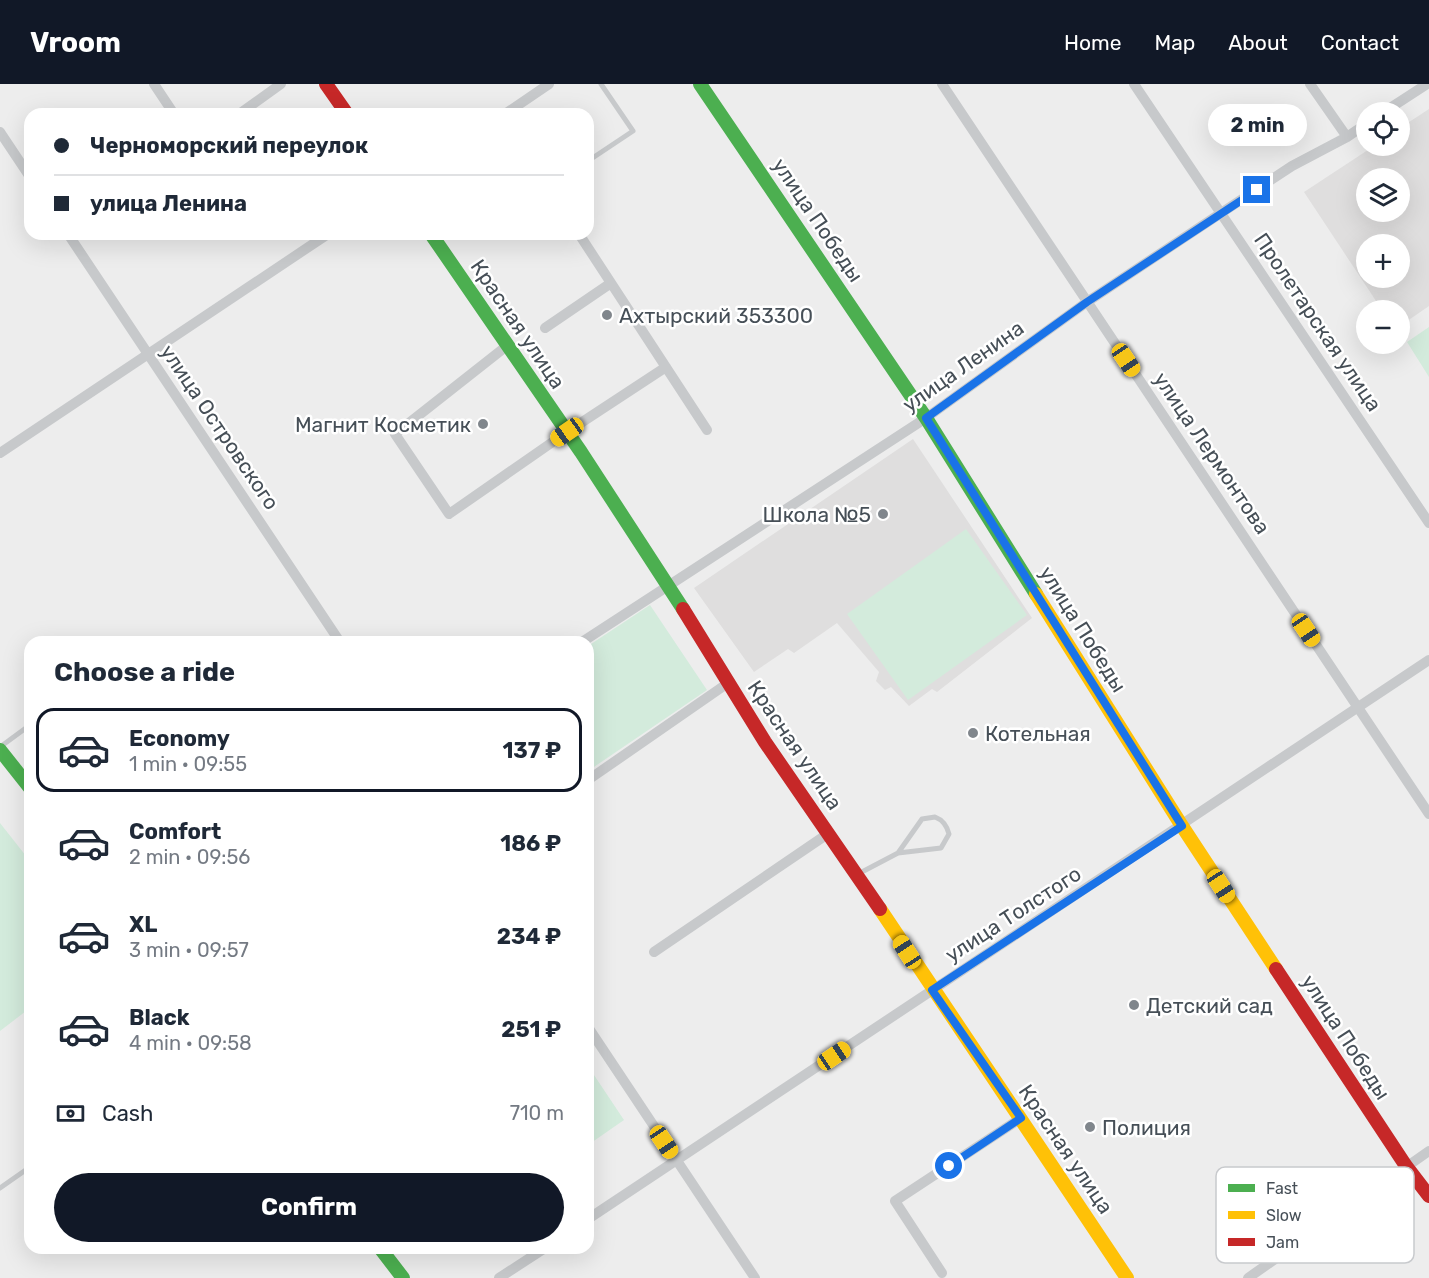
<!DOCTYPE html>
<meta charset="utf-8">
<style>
body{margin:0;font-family:Rubik,sans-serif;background:#f2f2f3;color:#1f2937;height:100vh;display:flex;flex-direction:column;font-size:22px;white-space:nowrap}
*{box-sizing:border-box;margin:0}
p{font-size:20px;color:#747a83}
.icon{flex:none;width:33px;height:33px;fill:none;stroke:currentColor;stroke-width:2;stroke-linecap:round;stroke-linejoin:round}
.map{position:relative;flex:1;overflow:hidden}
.sheet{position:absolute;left:24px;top:552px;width:570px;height:618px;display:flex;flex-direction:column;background:#fff;border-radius:18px;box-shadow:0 6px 24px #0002}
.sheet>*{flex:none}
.top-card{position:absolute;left:24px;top:24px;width:570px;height:132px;border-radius:18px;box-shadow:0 6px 24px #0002;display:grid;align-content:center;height:132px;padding:0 30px;background:#fff}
.fabs{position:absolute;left:1356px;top:18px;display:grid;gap:12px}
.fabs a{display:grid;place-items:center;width:54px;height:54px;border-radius:50%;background:#fff;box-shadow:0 6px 24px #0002;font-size:30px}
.end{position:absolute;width:27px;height:27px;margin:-14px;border:8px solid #1a73e8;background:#fff;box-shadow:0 0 0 3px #fff}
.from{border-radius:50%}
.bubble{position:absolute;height:42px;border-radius:21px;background:#fff;box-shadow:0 6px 24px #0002;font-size:20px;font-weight:700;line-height:42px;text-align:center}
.car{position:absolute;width:18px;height:36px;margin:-18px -9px;border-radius:8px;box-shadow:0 0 4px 2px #0007;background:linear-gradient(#f5c518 24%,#345 0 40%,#f5c518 0 76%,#345 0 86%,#f5c518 0)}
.top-card b{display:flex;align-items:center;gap:21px;height:57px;font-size:22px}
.top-card b+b{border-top:2px solid #e0e1e3}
.top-card i{width:15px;height:15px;background:#1f2937}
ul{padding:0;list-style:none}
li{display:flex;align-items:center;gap:18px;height:84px;margin:0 12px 9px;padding:0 18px;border:3px solid transparent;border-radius:18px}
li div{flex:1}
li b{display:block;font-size:22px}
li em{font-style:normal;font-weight:700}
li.current{border-color:#111827}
li>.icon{width:54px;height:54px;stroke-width:1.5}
h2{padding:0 30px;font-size:27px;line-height:72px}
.pay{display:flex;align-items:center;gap:15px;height:66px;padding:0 30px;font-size:22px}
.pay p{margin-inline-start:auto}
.action{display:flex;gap:12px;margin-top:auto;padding:12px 30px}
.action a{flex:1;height:69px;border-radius:36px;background:#111827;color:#fff;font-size:24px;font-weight:700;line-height:69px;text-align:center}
header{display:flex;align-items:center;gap:36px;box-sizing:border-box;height:84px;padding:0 30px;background:#111827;color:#fff}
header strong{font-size:28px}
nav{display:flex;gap:33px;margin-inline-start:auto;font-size:21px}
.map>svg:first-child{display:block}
.education{fill:#dfdede;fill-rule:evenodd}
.green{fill:#d3ebdc}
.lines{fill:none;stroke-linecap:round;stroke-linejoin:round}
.lane{stroke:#c7c9cb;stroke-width:5}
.street{stroke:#c7c9cb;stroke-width:10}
.fast{stroke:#4caf50;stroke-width:14}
.slow{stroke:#ffc107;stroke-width:14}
.jam{stroke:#c62828;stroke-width:14}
.route{stroke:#1a73e8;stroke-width:8}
.poi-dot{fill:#80868c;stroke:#fff;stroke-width:2}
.labels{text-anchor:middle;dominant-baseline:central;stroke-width:5;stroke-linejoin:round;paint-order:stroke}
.street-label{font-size:21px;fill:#464f57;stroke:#fff}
.poi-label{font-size:21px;fill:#464f57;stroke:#fff;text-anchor:start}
.key{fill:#fff;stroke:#c8cacd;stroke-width:1.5}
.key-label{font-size:16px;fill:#464f57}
</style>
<header>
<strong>Vroom</strong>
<nav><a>Home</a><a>Map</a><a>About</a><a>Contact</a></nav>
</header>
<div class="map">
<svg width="1429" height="1194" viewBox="0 0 1429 1194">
<rect width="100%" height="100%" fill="#ededed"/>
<path class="education" d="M 1429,25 L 1429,222 L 1400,242 L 1400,226 L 1382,226 L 1304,108 L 1374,62 L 1400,62 L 1400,44 ZM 1366,94 L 1400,94 L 1400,128 L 1366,128 ZM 1366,160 L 1400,160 L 1400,194 L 1366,194 Z
M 913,355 L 1032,534 L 937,608 L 932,605 L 909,622 L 891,603 L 885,606 L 876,597 L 879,588 L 837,539 L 794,569 L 788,565 L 754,588 L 694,504 Z"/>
<path class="green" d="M 1429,243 L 1429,293 L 1407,258 Z
M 966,445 L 1027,531 L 908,616 L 847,530 Z
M 650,521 L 707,606 L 588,687 L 588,562 Z
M 0,739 L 30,777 L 30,924 L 0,947 Z
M 588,982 L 624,1036 L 588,1061 Z"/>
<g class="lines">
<path class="lane" d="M 588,77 L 633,47 L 601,0
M 144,558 L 147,556
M 0,663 L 30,641
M 858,790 L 898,769 L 941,764 L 949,750 C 947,742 943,736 935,733 L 922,735 L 898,769
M 0,1104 L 30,1083"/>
<path class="street" d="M 154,0 L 174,30
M 942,0 L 1429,730
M 1134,0 L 1429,439
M 1310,0 L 1347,53
M 1384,28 L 1427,0
M 239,30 L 281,0
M 505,30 L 549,0
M 0,48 L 30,93
M 68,150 L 340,558
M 579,150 L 707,346
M 545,244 L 611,199
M 508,261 L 395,350 L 449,430 L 567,348 L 666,283
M 0,369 L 328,150
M 582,558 L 926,334 L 1087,218 L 1292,82 L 1347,53 L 1366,40
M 588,696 L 728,599
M 654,868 L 829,749
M 588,943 L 755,1194
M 588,1135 L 1429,576
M 942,1189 L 895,1117 L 1021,1034
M 499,1194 L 545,1164
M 1248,1194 L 1429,1067"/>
<path class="fast" d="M 700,0 L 926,334 L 1036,510
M 431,150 L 581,368 L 683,525
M 0,666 L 30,704
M 380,1164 L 403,1194"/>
<path class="slow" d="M 1036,510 L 1182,742 L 1276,885
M 880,825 L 1127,1194"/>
<path class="jam" d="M 326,0 L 347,30
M 683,525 L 765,658 L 880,825
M 1276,885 L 1406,1082 L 1429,1112"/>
</g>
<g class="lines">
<path class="route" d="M 949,1082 L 1021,1034 L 932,906 L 1182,742 L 926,334 L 1087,218 L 1257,106"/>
</g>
<g class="poi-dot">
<circle cx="607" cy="231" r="6"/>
<circle cx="483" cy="340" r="6"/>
<circle cx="883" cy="430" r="6"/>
<circle cx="973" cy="649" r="6"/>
<circle cx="1134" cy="921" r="6"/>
<circle cx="1090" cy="1043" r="6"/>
</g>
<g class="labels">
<g class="street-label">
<text transform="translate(818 136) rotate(56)">улица Победы</text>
<text transform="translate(1318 238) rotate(56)">Пролетарская улица</text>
<text transform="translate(518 240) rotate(56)">Красная улица</text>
<text transform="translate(963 282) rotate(-35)">улица Ленина</text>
<text transform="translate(220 343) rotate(56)">улица Островского</text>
<text transform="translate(1212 369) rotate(56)">улица Лермонтова</text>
<text transform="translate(1083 545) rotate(58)">улица Победы</text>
<text transform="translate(795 661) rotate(56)">Красная улица</text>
<text transform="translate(1013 830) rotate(-33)">улица Толстого</text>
<text transform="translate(1346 953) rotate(57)">улица Победы</text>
<text transform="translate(1066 1065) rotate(56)">Красная улица</text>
</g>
<g class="poi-label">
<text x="619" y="231">Ахтырский 353300</text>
<text x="471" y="340" text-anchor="end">Магнит Косметик</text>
<text x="871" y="430" text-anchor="end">Школа №5</text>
<text x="985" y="649">Котельная</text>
<text x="1146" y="921">Детский сад</text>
<text x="1102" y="1043">Полиция</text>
</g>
</g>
<rect x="1216" y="1083" width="198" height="96" rx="9" class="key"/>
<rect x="1228" y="1100" width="27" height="8" fill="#4caf50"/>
<rect x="1228" y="1127" width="27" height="8" fill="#ffc107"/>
<rect x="1228" y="1154" width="27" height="8" fill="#c62828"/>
<g class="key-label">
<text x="1266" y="1110">Fast</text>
<text x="1266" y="1137">Slow</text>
<text x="1266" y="1164">Jam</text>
</g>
</svg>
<div class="fabs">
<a><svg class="icon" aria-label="locate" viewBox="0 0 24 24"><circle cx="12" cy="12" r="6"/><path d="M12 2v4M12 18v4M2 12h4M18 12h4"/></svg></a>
<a><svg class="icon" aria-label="layers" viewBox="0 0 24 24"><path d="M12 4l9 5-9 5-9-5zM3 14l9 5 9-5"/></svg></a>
<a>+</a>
<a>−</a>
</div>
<i class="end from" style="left:949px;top:1082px"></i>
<i class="end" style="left:1257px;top:106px"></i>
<div class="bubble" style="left:1208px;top:20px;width:99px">2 min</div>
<i class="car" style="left:1126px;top:276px;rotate:146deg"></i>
<i class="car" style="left:567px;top:348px;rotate:235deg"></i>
<i class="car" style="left:1306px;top:546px;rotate:146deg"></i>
<i class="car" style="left:1221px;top:802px;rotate:147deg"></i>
<i class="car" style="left:907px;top:868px;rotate:327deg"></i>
<i class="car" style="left:834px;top:972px;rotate:56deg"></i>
<i class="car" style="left:664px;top:1058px;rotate:146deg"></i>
<div class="top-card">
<b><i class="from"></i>Черноморский переулок</b>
<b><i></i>улица Ленина</b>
</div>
<section class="sheet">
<h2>Choose a ride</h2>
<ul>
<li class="current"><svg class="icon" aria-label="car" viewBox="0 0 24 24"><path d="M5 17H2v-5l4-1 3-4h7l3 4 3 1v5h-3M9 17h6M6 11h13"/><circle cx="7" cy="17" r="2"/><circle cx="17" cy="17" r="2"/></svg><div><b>Economy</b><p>1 min · 09:55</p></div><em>137 ₽</em></li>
<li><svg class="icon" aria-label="car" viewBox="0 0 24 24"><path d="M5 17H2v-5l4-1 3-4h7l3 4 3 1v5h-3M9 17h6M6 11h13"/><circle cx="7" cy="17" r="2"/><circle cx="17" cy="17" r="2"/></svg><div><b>Comfort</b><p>2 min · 09:56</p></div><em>186 ₽</em></li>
<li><svg class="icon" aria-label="car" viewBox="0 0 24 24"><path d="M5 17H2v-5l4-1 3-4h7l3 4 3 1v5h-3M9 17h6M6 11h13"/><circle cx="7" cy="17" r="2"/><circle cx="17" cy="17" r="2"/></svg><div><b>XL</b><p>3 min · 09:57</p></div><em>234 ₽</em></li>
<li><svg class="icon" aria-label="car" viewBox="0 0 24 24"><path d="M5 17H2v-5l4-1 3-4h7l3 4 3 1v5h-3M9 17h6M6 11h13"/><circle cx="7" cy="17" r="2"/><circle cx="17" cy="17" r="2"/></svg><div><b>Black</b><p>4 min · 09:58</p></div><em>251 ₽</em></li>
</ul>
<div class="pay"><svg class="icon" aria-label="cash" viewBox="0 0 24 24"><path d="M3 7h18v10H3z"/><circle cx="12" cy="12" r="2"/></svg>Cash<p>710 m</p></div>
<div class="action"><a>Confirm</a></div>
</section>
</div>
